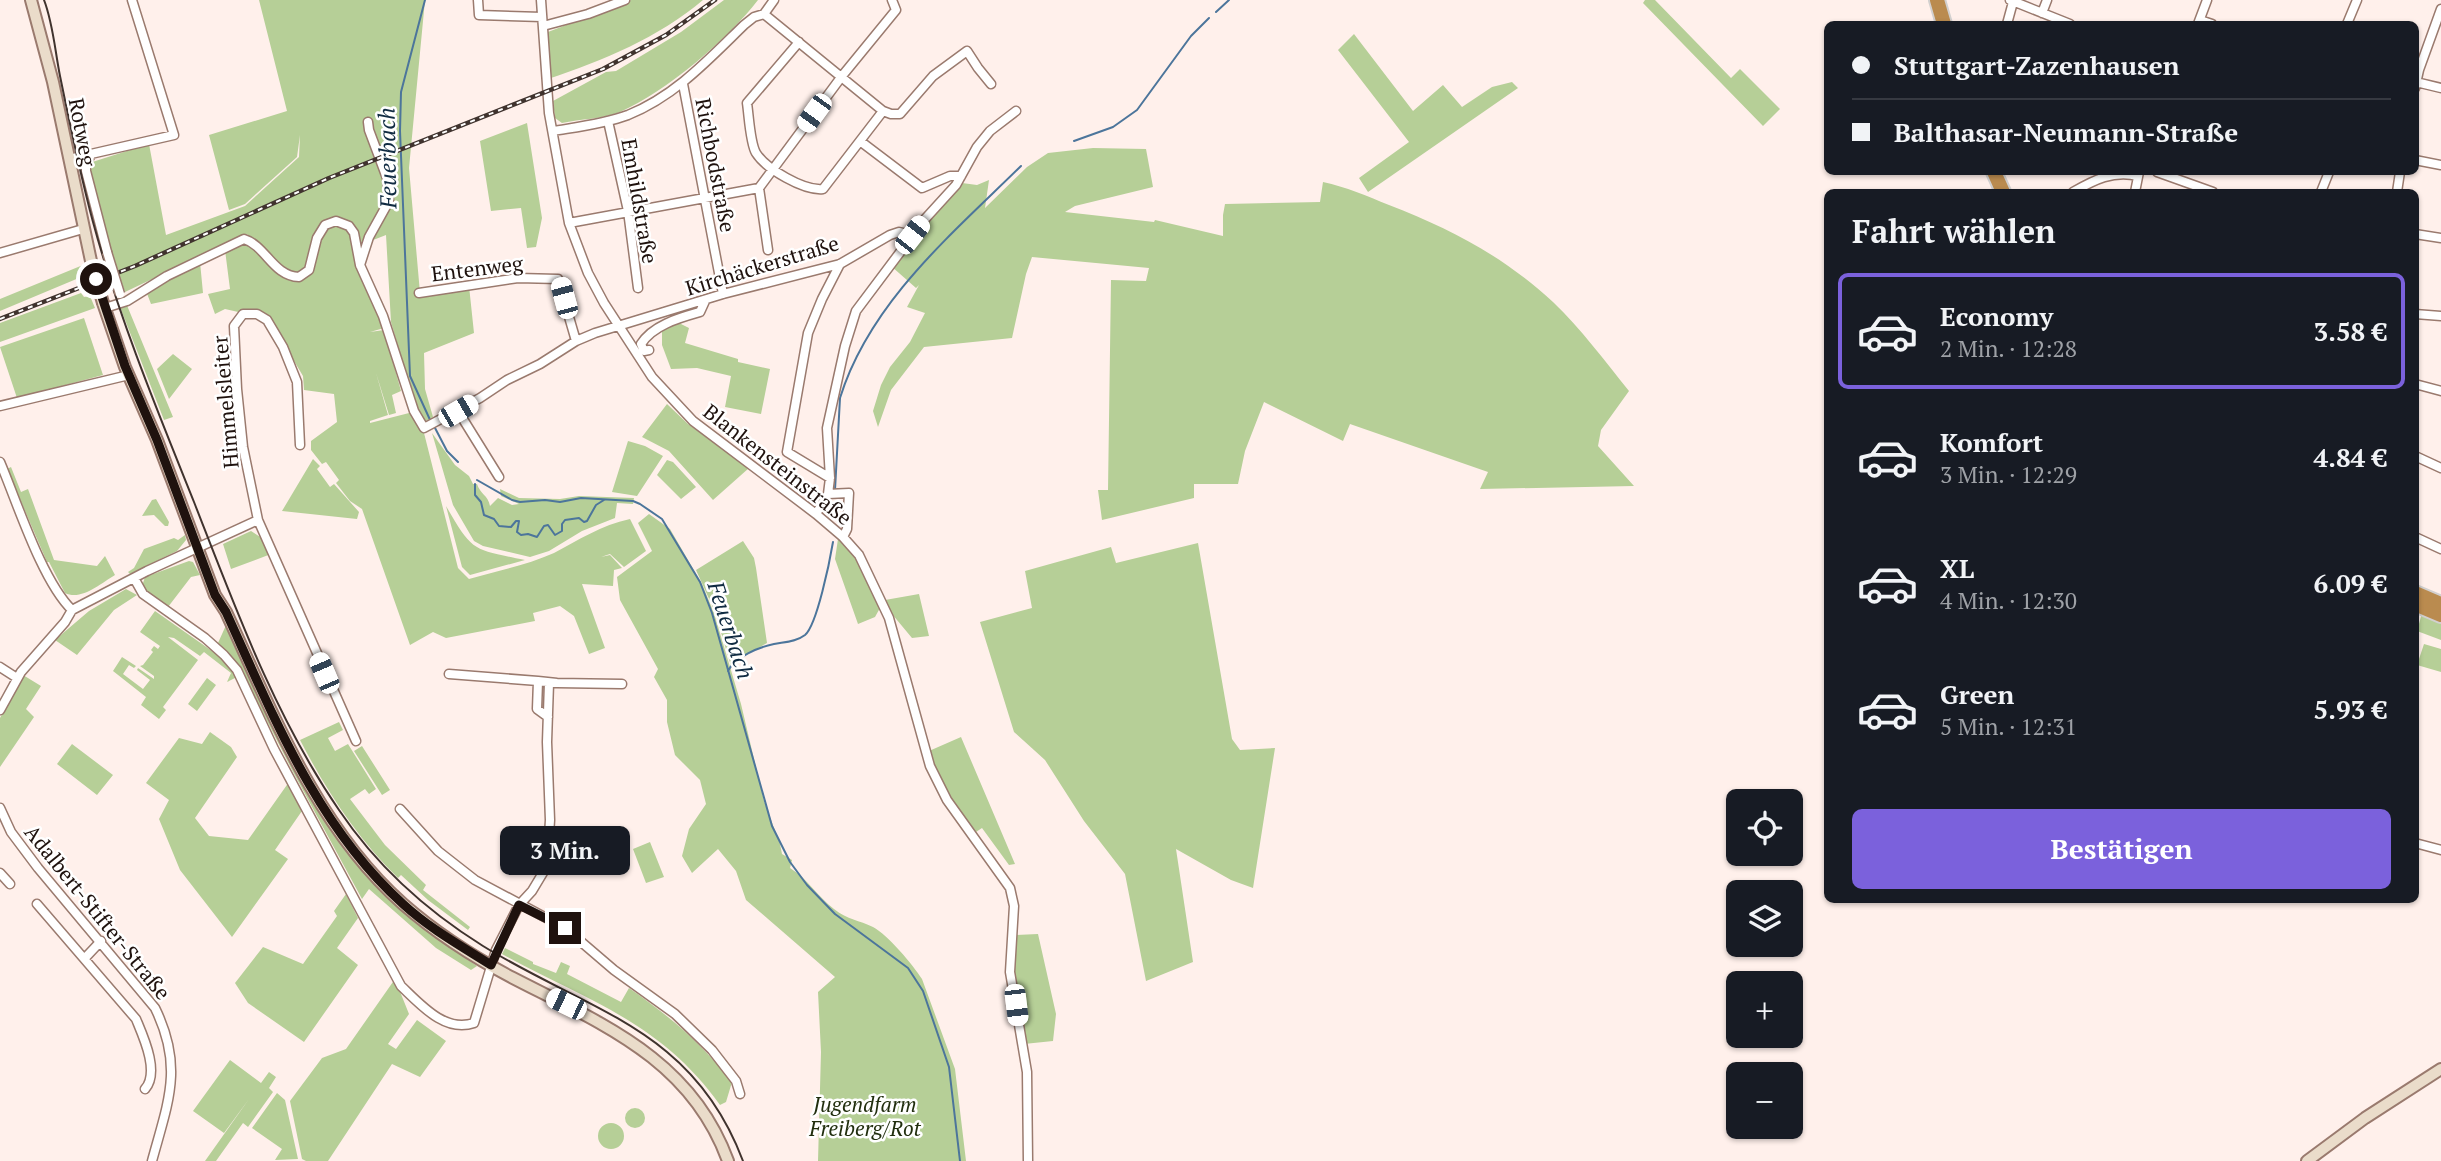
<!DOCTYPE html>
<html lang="de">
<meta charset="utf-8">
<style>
body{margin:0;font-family:"PT Serif",serif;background:#242831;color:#f1f3f6;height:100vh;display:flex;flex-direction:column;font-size:26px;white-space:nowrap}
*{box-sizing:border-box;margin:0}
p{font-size:23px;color:#9ea1a6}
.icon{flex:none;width:38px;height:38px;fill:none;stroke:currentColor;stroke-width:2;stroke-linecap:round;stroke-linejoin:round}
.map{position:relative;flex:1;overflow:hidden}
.details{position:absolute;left:1824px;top:189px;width:595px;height:714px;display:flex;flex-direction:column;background:#171b24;border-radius:10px;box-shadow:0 2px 5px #0004}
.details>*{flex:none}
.guide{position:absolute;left:1824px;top:21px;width:595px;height:154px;border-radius:10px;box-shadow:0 2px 5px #0004;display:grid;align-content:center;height:154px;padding:0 28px;background:#171b24}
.fabs{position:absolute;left:1726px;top:789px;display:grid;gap:14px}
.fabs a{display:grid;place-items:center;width:77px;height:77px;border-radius:10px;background:#171b24;box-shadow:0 2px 5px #0004;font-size:35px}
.end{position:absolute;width:32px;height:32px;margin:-16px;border:9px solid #1f120e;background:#fff;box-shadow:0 0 0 4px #fff}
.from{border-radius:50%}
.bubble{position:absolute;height:49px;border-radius:10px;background:#171b24;box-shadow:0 2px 5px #0004;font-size:23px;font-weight:600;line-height:49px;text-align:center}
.car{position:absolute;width:21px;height:42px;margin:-21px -10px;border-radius:9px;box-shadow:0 0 5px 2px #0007;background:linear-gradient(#fff 24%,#345 0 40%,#fff 0 76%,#345 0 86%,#fff 0)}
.guide b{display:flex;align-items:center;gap:24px;height:66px;font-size:26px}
.guide b+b{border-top:2px solid #363941}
.guide i{width:18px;height:18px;background:#f1f3f6}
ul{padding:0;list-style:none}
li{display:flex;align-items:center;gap:21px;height:116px;margin:0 14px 10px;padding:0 14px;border:4px solid transparent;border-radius:10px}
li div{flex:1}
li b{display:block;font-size:26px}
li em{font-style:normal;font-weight:600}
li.active{border-color:#7b61dc}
li>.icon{width:63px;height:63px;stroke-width:1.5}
h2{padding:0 28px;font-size:32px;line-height:84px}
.cta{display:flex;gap:14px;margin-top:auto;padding:14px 28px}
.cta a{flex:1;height:80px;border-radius:10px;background:#7b61dc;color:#fff;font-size:28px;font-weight:600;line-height:80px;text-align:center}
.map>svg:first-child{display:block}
.green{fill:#b6cf97}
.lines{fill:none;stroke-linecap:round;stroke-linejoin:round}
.stream{stroke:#4c759b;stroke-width:2}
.street-casing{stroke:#9a7a6e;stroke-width:11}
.secondary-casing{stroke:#9a7a6e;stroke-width:14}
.highway-casing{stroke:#d2d0cf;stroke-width:18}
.street{stroke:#fff;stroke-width:8}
.secondary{stroke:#eadcca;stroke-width:10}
.highway{stroke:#ba8b4f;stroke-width:14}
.tram{stroke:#40332e;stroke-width:2}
.rail-casing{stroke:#40332e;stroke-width:4.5}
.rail{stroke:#fff;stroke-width:2;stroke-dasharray:5;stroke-linecap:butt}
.street-bridge-casing{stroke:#9a7a6e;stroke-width:11;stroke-linecap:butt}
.secondary-bridge-casing{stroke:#9a7a6e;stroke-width:14;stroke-linecap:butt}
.street-bridge{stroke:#fff;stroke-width:8}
.secondary-bridge{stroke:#eadcca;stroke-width:10}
.route{stroke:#1f120e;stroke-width:9}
.labels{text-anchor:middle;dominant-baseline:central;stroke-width:5;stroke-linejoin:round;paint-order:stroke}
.street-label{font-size:21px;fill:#1f120e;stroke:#fff}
.park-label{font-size:21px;font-style:italic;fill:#212e0e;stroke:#fff}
.water-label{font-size:23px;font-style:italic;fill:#102b42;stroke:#fff}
</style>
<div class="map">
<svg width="2441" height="1161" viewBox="0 0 2441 1161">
<rect width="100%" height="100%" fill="#fff0eb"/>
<path class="green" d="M 259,0 L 425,0 L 409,168 L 420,293 L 469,286 L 474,333 L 424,353 L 425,389 L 433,417 L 426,421 L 418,415 L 391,322 L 386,235 L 363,244 L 345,221 L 320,227 L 315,235 L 307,269 L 298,274 C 277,269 262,249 247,234 L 125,292 L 110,249 L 86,164 L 149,144 L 166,235 L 245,206 L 299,157 L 300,135 L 297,157 L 245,204 L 229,210 L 209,135 L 287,111 Z
M 631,0 L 703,0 C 658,38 604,60 548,79 L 545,39 L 548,32 Z
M 724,0 L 758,0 C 728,39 666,92 620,112 C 603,119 580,119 562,123 L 555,118 L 553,101 L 606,72 L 616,71 L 681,32 Z
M 1645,0 L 1655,0 L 1731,78 L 1740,69 L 1780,109 L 1763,126 L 1643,3 Z
M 1354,34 L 1413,111 L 1443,85 L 1462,107 L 1492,87 L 1512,82 L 1518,88 L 1368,192 L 1359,178 L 1409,142 L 1338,50 Z
M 527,123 L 542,218 L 536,247 L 527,248 L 521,208 L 491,211 L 480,141 Z
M 1093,148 L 1146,149 L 1153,187 L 1075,206 L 1065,212 L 1154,222 L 1155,220 L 1223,236 L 1223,215 L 1225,204 L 1320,202 L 1323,182 C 1346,187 1367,196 1389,205 C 1451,229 1503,256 1553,302 C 1581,329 1605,361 1629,391 L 1601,430 L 1598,446 L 1634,486 L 1480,489 L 1488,472 L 1350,424 L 1343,441 L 1264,402 L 1245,451 L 1238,484 L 1194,484 L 1194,498 L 1102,520 L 1098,490 L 1108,490 L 1111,280 L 1146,281 L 1149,268 L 1032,257 L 1026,274 L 1012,338 L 924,347 L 891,390 L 878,427 L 873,411 L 881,385 L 890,367 L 910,342 L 925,313 L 907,307 L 919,285 L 916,288 L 891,266 L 962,183 L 977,185 L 989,180 L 985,208 L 1027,167 L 1048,153 Z
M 336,222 L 347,227 L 355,248 L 354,261 L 384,328 L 370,332 L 384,330 L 401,391 L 392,395 L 396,413 L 389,415 L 376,373 L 388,415 L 370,421 L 370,423 L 413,412 L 423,429 L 458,568 L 469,579 C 497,571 527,565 554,553 C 579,540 601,525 630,519 L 646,551 L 624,567 L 610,554 L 601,557 L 610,555 L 622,568 L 614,570 L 613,586 L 582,584 L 605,648 L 589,654 L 574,616 L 560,606 L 533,613 L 535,621 L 446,638 L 433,632 L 410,645 L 362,509 L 350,501 L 336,483 L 339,480 L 326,462 L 322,464 L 311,450 L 311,441 L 337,422 L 334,394 L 304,390 L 303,376 L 269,319 L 225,309 L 215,314 L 208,294 L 230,289 L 225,250 L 243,242 L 249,244 L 274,268 L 305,277 C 312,259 316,229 336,222 Z
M 200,262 L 203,293 L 151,304 L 146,291 Z
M 83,265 L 86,275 L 0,311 L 0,299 Z
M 81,293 L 84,297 L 90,296 L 95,308 L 0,342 L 0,323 Z
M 126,303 L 173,417 L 164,420 L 120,307 Z
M 84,318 L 103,375 L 17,398 L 0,347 Z
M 679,323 L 689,328 L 685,343 L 738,359 L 738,362 L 770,369 L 761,414 L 725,407 L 731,376 L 697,368 L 671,369 L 662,345 L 662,329 Z
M 173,354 L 192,369 L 169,399 L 157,369 Z
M 667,404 L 688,424 L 749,468 L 713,500 L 669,451 L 642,437 Z
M 432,433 L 455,465 L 469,476 L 473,484 L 477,484 C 480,494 488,495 490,506 L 498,498 L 512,505 L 519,504 L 501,496 L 500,489 L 519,498 L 560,499 L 579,496 L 634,498 L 633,504 L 617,503 L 615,518 L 582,531 L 549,551 L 530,557 L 483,546 L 474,541 L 453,505 Z
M 628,441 L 645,446 L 663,456 L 637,496 L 612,492 Z
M 313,459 L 320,466 L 317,469 L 330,487 L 334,484 L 359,512 L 357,519 L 282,511 Z
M 667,460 L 673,462 L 696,487 L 681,499 L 657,475 Z
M 11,467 L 21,492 L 28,489 L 54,560 L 97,566 L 105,556 L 115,575 C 100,584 81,601 65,593 L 49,562 L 47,562 L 7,469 Z
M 156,499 L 169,522 L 168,526 L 165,526 L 154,515 L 142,516 L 152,500 Z
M 446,506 C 473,553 473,549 525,560 L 470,575 L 462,567 Z
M 649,514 L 670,529 L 702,584 L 714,613 L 741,704 L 764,801 L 780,844 L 782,854 L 792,860 L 790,868 C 808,879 818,897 834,909 C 848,920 859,920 873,927 C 888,935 913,965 922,979 L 955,1069 L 966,1161 L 818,1161 L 821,1052 L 818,992 L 835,977 L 746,900 L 736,871 L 718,849 L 692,873 L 682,856 L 689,829 L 706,804 L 700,780 L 675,755 L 667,722 L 667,700 L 654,677 L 658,669 L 620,600 L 617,577 L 652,551 L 638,523 Z
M 251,531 L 265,540 L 271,554 L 231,569 L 223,544 Z
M 185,535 L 186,540 L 177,551 L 130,574 L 128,572 L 134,568 L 144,549 L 174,538 L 178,540 Z
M 838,539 L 859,562 L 880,608 L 875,617 L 858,624 L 835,559 Z
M 743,541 L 754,558 L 756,568 L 767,643 L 744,656 L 731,666 L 715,612 L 696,570 Z
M 1198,543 L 1232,739 L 1240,750 L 1275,748 L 1253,888 L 1231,880 L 1176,849 L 1193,962 L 1146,981 L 1125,874 L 1084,821 L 1045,760 L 1014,732 L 980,622 L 1032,608 L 1025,571 L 1111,547 L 1116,563 Z
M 189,561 L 193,562 L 200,575 L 191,577 L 168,607 L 144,591 L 142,586 L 145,577 Z
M 126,589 L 137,595 L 114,610 L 77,655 L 55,640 L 89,611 Z
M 919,594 L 929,636 L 912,638 L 892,614 L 885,600 Z
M 155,611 L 222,658 L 237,677 L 227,682 L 231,673 L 204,652 L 200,656 L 174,638 L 168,637 L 198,660 L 163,707 L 166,710 L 159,719 L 141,705 L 146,697 L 113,671 L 122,657 L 136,666 L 134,668 L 129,665 L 123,674 L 143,689 L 150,680 L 137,670 L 138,668 L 154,679 L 154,676 L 140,666 L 143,665 L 153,652 L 151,650 L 154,646 L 158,649 L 160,646 L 140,632 Z
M 2422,613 L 2441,619 L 2441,640 L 2417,631 Z
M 227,623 L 336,836 L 359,866 L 414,922 L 477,966 L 471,970 L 436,948 L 369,889 L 362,899 L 292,770 L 240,668 L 218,643 Z
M 2424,644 L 2441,649 L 2441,672 L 2417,665 Z
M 23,675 L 41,686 L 26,709 L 34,717 L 0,767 L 0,718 Z
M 207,678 L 216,685 L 197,711 L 188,704 Z
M 339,722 L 343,730 L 328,738 L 335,751 L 348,744 L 376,789 L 369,794 L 365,789 L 350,799 L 385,845 L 426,885 L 423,890 L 470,927 L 468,930 L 428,900 L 401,875 L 398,878 C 357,838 326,790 300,740 Z
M 210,732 L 231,747 L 237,757 L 195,818 L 209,836 L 248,840 L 289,782 L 304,808 L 275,850 L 288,859 L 232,937 L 180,870 L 159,819 L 169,800 L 146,783 L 179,738 L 202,744 Z
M 961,737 L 1015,864 L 1009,865 L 982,828 L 976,832 C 957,807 938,782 929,751 Z
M 72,744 L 113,775 L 97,795 L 57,764 Z
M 362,746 L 390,790 L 382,795 L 354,751 Z
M 650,842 L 664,877 L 646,883 L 633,849 Z
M 346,894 L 358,918 L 337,948 L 358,965 L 304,1042 L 248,1003 L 235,983 L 263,947 L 303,964 L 337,916 L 334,911 Z
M 1038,934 L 1056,1014 L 1053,1041 L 1024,1044 L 1014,970 L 1016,935 Z
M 505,948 L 533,962 L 533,964 L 556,973 L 561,962 L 570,966 L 567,974 L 621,1002 L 629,988 C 673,1019 698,1040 732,1082 L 726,1102 L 720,1105 C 660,1021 587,1001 502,954 Z
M 395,979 L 409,1014 L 388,1044 L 396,1049 L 417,1020 L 446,1041 L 420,1077 L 392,1064 L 328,1161 L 306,1161 L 302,1159 L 290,1101 L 322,1058 L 346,1049 Z
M 230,1060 L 261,1083 L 269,1072 L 276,1077 L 269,1088 L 273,1092 L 248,1127 L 243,1123 L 216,1161 L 205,1161 L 249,1099 L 224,1133 L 193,1111 Z
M 277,1093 L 285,1100 L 298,1159 L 275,1160 L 282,1149 L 252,1128 Z
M625 1118a10 10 0 1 1 20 0a10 10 0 1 1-20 0Z
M598 1136a13 13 0 1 1 26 0a13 13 0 1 1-26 0Z"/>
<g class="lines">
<path class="stream" d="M 425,0 L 401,92 L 400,131 L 410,376 L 431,422
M 1216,12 L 1229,0
M 1074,141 L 1113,127 L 1137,110 L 1191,36 L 1209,18
M 434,426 L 447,451 L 458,462
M 477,480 L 512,500 L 520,502 L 545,500 L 560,502 L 581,498 L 633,501 L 640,504 L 662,519 L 700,582 L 712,613 L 772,826 L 790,862 L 807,885 L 835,914 L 908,968 L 923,991 L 949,1067 L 960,1161
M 475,484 L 475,495 L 481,502 L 484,515 L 494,519 L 499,526 L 511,527 L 516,521 L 519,521 L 517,532 L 521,535 L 528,534 L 537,537 L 544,526 L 548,525 L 555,535 L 562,531 L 562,524 L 565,520 L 579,518 L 584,522 L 587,521 L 596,505 L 604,500
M 835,490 L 840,398 C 870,302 952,234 1021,166
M 728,671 C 735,657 759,647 774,644 C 784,642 796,642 805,635 C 817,625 830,560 833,542"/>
<g class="street-casing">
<path id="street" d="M 478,0 L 479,15 L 542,17
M 541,0 L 549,113 L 569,223 L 588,273 L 604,303 L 652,377 L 693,421 L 816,514 L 843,537 L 859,555 L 889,618 L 930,766 L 947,800 L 1010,888 L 1014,906 L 1010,972 L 1027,1072 L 1028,1161
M 2010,0 L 2070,24
M 2042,13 L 2047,0
M 764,14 L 883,111 L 891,114 L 900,114 L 933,76 L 967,51 L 978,68 L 991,84
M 764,14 L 774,0
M 2200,20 L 2212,24
M 2007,24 L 2013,2
M 2198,24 L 2207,0
M 2347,24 L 2357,0
M 543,26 L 588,14 L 625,0
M 799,42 L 747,103 C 749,116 750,143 756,153 C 766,169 804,191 823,189 L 883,111
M 2416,82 L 2441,88
M 683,84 L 723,294
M 2415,88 L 2419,70 L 2441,9
M 608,121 L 628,211 L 638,288
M 553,131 C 577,127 604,124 628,115 C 675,96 708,60 744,25 L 754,17 L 764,14
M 860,141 L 922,188 L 950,176 L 961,176
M 91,155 L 86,163 L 86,171 L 107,252
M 69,159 L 174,135 L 132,0
M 2415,160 L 2441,165
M 2157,172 L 2213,192
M 2073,192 C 2094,180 2113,170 2138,176
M 2135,192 L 2139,172
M 2321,192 L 2329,172
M 2397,192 L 2400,172
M 569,223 L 759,188
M 2415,234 L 2441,238
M 768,250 L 759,188 L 842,76 L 896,10 L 892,0
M 0,253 L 83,229
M 360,265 L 369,237 L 389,201 L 387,178 L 369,130 L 368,122
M 419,293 L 518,278 L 558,279 L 576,341
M 105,308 L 127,301 L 167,276 L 244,239 C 266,246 273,276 299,277 L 309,270 L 317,238 L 325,225 L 336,221 L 349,226 L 354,233 L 360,265 L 383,316 L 414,411 L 424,428 L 480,398 L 507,380 L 540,364 L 576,341 L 595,333 L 723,294 L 840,264 L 890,235 L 899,232 L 912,235
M 2415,314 L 2441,316
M 649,350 L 644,351 L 641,344 C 653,325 679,318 700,312 L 705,301
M 2415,384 L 2441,391
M 0,406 L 129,375
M 458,411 L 499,477
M 2415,456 L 2441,468
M 0,462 C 17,502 42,581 72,610
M 830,478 L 787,452 L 808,333 L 822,299 L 840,264
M 828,494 L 849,493 L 847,529 L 843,537
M 816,514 L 828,494 L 830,478 L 827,428 L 845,346 L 856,311 L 925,219 L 956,185 L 977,147 L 990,131 L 1016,111
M 258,520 L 243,447 L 237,389 L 234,326 L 243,314 L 257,314 L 267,320 L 283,347 L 297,382 L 300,445
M 2415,537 L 2441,549
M 134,578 L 143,594 L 205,638 L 224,655 L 237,670 L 274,749 L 401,986 C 421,1005 445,1033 474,1023 L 496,950 L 519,905 L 532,891 L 547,866 L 550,820 L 547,742 L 549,683
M 0,667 L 17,678
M 449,674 L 538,681
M 0,710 L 21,672 L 65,622 L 72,610 L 147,571 L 258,520 L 356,741
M 548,717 L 537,709 L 538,681 L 557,683 L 622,684
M 0,808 L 11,832 L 38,868 L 155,1008 C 184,1067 168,1102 152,1161
M 400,809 L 438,851 L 475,880 L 565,928 L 614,970 L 675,1014 L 712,1050 L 736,1081 L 740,1094
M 2415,843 L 2441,850
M 0,873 L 10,884
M 37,904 L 136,1019 C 143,1036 160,1072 145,1089
M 85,958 L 101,941"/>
</g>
<g class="secondary-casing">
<path id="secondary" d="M 31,0 L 53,82 L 91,261
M 103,303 L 125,367 L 157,440 L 215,595 L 226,612 C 273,714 317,828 403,904 C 436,933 475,958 513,978 C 602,1024 691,1059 728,1161
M 2307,1161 L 2365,1118 L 2441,1069"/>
</g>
<g class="highway-casing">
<path id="highway" d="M 1937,0 L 1944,24
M 1994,172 L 2003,192
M 2415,593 L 2441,604
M 2415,604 L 2441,615"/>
</g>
<use href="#street" class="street"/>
<use href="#secondary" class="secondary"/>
<use href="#highway" class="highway"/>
<path class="tram" d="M 44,0 C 53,23 55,51 60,76 C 70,125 80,174 93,222 C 119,318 157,410 194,502 C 235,607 275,717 339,810 C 376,865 427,911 483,946 C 590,1012 693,1028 743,1161"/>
<g class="rail-casing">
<path id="rail" d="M 0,319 L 135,266 L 329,178 L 603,69 L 666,35 L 715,0"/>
</g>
<use href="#rail" class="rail"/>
<g class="street-bridge-casing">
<path id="street-bridge" d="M 107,252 L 120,294"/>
</g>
<g class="secondary-bridge-casing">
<path id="secondary-bridge" d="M 91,261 L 103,303"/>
</g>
<use href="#street-bridge" class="street-bridge"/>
<use href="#secondary-bridge" class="secondary-bridge"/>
</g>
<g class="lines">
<path class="route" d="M 96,279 L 125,366 L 157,440 L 215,595 L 226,612 C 273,715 317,827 403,904 C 429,928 461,946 491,965 L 519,905 L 565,928"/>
</g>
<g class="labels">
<g class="street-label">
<text transform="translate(83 132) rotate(79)">Rotweg</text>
<text transform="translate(716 165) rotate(79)">Richbodstraße</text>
<text transform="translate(640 201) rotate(80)">Emhildstraße</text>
<text transform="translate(762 265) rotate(-17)">Kirchäckerstraße</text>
<text transform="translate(477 268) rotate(-7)">Entenweg</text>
<text transform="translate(225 402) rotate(-95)">Himmelsleiter</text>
<text transform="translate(778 464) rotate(38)">Blankensteinstraße</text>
<text transform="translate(98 912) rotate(51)">Adalbert-Stifter-Straße</text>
</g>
<g class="park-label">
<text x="865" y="1104">Jugendfarm<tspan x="865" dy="24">Freiberg/Rot</tspan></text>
</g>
<g class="water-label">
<text transform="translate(387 158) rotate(-91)">Feuerbach</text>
<text transform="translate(731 630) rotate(72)">Feuerbach</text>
</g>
</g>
</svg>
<div class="fabs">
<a><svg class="icon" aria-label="locate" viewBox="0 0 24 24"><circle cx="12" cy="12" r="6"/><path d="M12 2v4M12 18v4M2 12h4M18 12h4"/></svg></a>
<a><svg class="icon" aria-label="layers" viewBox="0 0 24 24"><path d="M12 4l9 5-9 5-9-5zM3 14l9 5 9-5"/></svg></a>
<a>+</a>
<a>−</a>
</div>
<i class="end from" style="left:96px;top:279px"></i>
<i class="end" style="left:565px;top:928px"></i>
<div class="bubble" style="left:500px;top:826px;width:130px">3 Min.</div>
<i class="car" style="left:814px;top:113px;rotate:216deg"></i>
<i class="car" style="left:912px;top:235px;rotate:38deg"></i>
<i class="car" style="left:564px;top:298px;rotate:345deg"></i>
<i class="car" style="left:458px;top:411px;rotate:60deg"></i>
<i class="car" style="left:324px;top:673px;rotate:337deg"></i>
<i class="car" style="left:566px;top:1004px;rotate:296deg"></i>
<i class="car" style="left:1016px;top:1005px;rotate:173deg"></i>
<div class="guide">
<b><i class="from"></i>Stuttgart-Zazenhausen</b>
<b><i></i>Balthasar-Neumann-Straße</b>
</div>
<section class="details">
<h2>Fahrt wählen</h2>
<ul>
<li class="active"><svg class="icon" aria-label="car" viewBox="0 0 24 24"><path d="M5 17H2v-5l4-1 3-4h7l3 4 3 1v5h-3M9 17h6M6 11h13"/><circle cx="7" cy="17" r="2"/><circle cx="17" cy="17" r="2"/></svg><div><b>Economy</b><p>2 Min. · 12:28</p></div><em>3.58 €</em></li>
<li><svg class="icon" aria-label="car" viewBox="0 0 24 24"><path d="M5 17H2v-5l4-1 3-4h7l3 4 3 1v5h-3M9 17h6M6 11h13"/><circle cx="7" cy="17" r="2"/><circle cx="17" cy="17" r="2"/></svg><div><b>Komfort</b><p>3 Min. · 12:29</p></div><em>4.84 €</em></li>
<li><svg class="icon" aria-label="car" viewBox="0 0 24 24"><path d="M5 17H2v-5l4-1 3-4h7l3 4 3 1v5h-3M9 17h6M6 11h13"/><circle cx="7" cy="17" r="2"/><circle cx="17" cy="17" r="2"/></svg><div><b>XL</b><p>4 Min. · 12:30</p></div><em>6.09 €</em></li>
<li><svg class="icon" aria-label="car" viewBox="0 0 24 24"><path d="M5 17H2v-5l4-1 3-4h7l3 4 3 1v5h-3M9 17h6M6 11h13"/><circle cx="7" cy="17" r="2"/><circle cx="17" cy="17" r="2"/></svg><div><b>Green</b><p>5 Min. · 12:31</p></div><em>5.93 €</em></li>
</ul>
<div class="cta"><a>Bestätigen</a></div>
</section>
</div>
